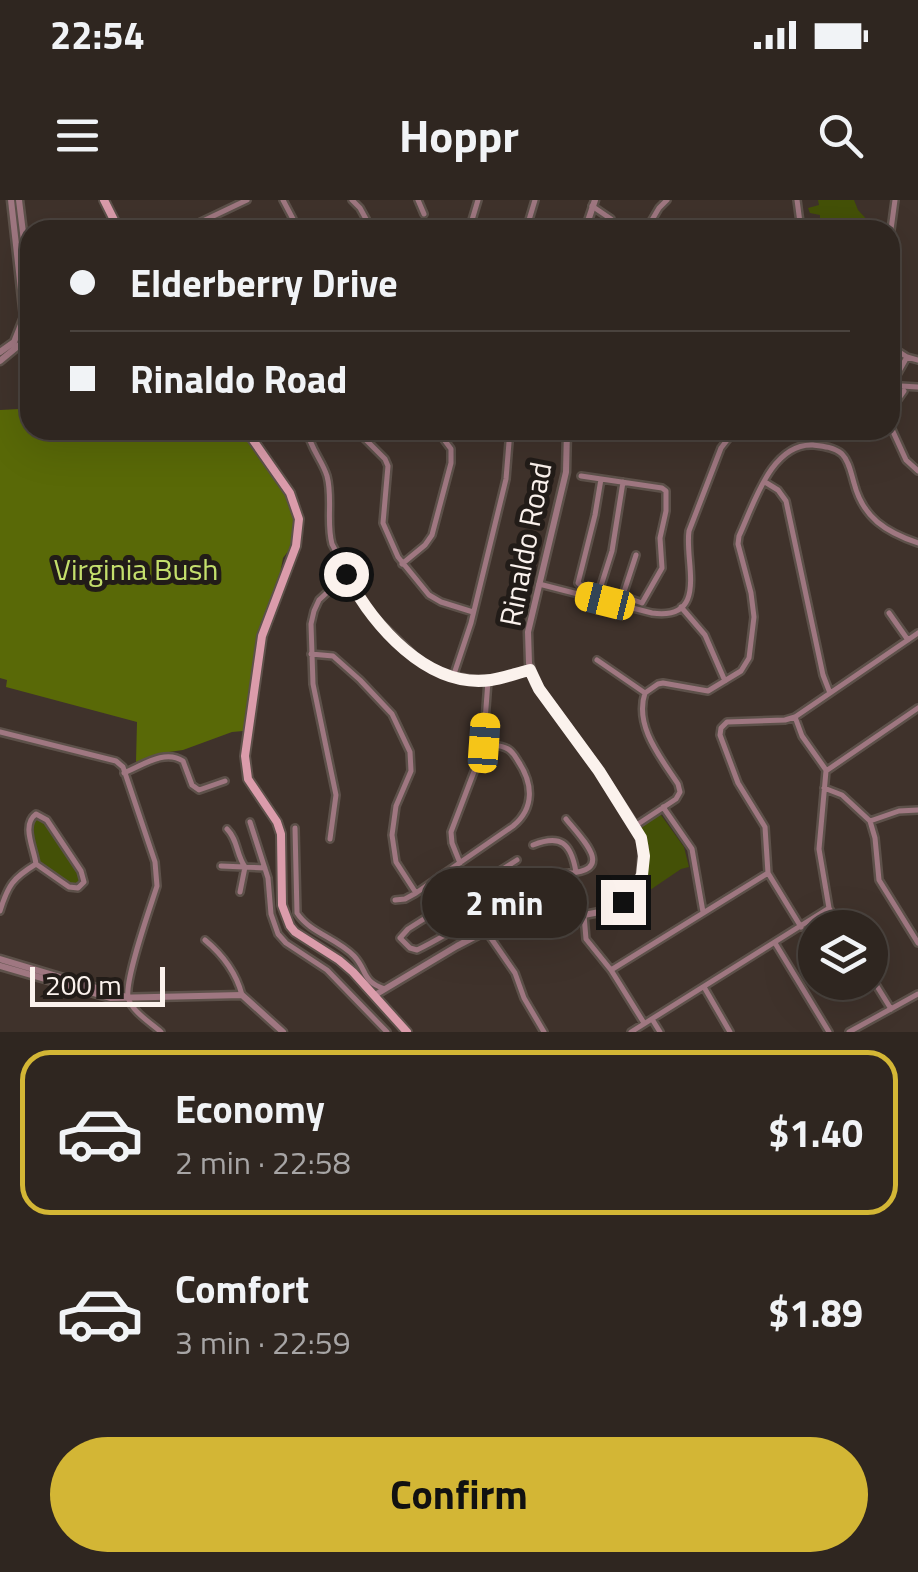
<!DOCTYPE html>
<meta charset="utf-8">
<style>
body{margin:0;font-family:"Titillium Web",sans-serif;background:#3b322d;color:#f1f3f6;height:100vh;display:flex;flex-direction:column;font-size:38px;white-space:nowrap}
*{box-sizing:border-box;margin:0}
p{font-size:32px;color:#a7a5a5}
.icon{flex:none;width:55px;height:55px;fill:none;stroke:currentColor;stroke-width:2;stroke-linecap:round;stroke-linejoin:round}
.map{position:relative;height:832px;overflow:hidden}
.panel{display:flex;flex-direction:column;background:#2f2620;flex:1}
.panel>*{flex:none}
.banner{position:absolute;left:20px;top:20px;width:880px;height:220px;border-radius:30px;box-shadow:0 10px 40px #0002,0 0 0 2px #4a433e;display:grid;align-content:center;height:220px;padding:0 50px;background:#2f2620}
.controls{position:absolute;left:798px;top:710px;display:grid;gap:20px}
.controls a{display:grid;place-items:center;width:90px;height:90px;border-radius:50%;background:#2f2620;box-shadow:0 10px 40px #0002,0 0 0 2px #4a433e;font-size:50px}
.scale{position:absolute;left:30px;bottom:25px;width:135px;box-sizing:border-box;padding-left:10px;border:5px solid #fbf2ed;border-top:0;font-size:28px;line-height:35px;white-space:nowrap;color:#fbf2ed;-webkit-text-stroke:8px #221c18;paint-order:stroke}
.end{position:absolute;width:45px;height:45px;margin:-22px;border:12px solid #fbf2ed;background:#111;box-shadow:0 0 0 5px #111}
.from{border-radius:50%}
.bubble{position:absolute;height:70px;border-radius:35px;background:#2f2620;box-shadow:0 10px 40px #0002,0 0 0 2px #4a433e;font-size:32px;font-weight:700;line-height:70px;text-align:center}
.car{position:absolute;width:30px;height:60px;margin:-30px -15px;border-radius:12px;box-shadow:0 0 8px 2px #0007;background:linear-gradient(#f5c518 24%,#345 0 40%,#f5c518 0 76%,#345 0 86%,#f5c518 0)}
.banner b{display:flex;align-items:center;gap:35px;height:95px;font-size:38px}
.banner b+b{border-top:2px solid #4a433e}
.banner i{width:25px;height:25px;background:#f1f3f6}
ul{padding:18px 0 0;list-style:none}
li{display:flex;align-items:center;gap:30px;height:165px;margin:0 20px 15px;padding:0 30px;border:5px solid transparent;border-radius:30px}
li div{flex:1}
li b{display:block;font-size:38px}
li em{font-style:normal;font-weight:700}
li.active{border-color:#d3b635}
li>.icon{width:90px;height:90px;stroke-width:1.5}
.primary-button{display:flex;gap:20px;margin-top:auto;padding:20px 50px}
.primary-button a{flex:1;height:115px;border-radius:60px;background:#d3b635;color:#111;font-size:40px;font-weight:700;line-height:115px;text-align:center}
.status{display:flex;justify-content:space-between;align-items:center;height:70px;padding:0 50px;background:#2f2620;direction:ltr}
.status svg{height:28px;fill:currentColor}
header{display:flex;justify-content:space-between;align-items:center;height:130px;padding:0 50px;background:#2f2620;font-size:45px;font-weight:700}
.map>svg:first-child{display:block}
.green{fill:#445107}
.forest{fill:#596907}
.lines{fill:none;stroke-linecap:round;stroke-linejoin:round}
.minor-casing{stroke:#5d514a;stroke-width:10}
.tertiary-casing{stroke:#5d514a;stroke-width:11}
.secondary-casing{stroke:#5d514a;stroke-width:12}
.minor{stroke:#9f7781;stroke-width:5}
.tertiary{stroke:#9f7781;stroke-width:6}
.secondary{stroke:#db9cab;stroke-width:8}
.route{stroke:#fbf2ed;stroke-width:12}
.labels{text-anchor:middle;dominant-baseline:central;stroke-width:10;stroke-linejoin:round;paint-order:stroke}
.street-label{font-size:30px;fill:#fbf2ed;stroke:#221c18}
.park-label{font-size:30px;fill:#c4df6c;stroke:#221c18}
</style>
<div class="status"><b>22:54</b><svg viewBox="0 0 49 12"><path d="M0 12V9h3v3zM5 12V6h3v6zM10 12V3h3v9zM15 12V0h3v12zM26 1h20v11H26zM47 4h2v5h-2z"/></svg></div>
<header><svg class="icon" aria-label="menu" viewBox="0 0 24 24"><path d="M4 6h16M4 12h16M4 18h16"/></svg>Hoppr<svg class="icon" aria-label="search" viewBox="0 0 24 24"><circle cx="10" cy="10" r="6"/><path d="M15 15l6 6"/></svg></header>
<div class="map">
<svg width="918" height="832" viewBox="0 0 918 832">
<rect width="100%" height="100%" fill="#3f322b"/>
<path class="green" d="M 818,0 L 854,0 L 858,10 L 871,24 L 864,30 L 820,30 L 820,15 L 810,13 L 808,8 L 819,5 Z
M 657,614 L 661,615 L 684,647 L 689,667 L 681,669 L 628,705 L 636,691 L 643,645 L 634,628 Z
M 35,617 L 45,620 L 79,674 L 81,680 L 80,684 L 69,686 L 38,663 L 30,626 Z"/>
<path class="forest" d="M 30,199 L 30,230 L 240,230 L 284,293 L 293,313 L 296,330 L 292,346 L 283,358 L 279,379 L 261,424 L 243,531 L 232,532 L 183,550 L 169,552 L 136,562 L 137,522 L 6,487 L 7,480 L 0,478 L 0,210 L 20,209 Z"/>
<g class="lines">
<g class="minor-casing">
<path id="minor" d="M 283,0 L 293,19
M 352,0 L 360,8 L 372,30
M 418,0 L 424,14
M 797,0 L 801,30
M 592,6 L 611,19 L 609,30
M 184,30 L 247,0
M 469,30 L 478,0
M 526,30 L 535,0
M 646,30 L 659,8 L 667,0
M 890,37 L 895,0
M 890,146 L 907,157 L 918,160
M 898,173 L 907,157
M 901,186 L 918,187
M 890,211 L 904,191
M 890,225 L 906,260 L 918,271
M 307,230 C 310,248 322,260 327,276 C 333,298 326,322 332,344 L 366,409 L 424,465 L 448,475 L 476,480 L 496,479 L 530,469
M 356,230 L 385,259 L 388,266 L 383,323 L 398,357 L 429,395 L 441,402 L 473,412
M 581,276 L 662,288 L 666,291 L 666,311 L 660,338 L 662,368 L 642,403 L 608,391 L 583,387 L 578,383 L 595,315 L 601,279
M 765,282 L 778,290 L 786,301 L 823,475 L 830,493
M 402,364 L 425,345 L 432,335 L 451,263 L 451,249 L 437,230
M 539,384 L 652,413 C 710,421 684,361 689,331 L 721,248 L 735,230
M 600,389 L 612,351 L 623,282
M 623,395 L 636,355
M 681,407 L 705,435 L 725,481
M 889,413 L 908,440
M 311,454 L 333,456 L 360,480 L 392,514 L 410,552 L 411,571 L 396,606 L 392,635 L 396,662 L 416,693
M 597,460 L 645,493
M 453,477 L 471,423 L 506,279 L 510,230
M 795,517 L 802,536 L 826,570
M 0,532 L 116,561 L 123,567 L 155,662 L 157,686 C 150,708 125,778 128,797 C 131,811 151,823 161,832
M 124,573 C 143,565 165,549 183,561 L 192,585 L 199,590 L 225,581
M 824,588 L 842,595 L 870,621 L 875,638 L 879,680 L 918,743
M 663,607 L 692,649 L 703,712
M 36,614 L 47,620 L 81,671 L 84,682 L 78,688 L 69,687 L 36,664 C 34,648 21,625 36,614 Z
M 870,621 L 899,611 L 918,610
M 250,622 L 268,678 L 271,714 L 278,734 L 286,743 L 327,770 L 387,832
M 635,626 L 676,599 L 680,592 L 678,584 C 661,558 634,526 645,493 L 658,484 L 663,483 L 708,491 L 741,471 L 749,458 L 754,417 L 751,393 L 738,344 L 739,336 C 754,304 771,243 813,245 C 822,246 834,247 842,254 C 849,261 851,273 854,283 C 863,318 886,332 918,343
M 295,628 L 297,713 C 310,733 337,738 354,756 C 368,771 361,781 385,789
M 227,629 C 238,640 236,654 245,667 L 240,692
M 330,639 L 336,595 L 313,484 L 311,424 L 314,411 L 319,400 L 347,374
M 533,645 C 561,634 571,643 576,672
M 517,660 L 408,729 L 400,738 L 410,748 L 417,750 C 453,733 485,706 526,703 L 529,706 L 531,714
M 460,663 L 452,643 L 451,632 L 483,548 L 488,481
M 221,666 L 265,668
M 395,700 L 405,699 L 416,693 L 513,626 C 535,608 533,583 518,561 C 515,556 513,552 508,549 C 501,545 491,545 484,543
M 0,711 C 8,685 13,678 36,664
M 534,714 L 533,680 L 535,675 C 546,673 557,673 568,673 C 616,671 582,639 566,619
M 584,715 L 586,739 L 611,770 L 644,823
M 801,727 L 768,673 L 765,627 L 738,583 L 720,535 L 721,528 L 727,522 L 785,520 L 795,517 L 918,433
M 841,728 L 829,708 L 819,649 L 826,571 L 918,508
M 486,731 L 515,773 L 524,798 L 544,832
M 205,740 C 223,755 236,772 242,795
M 775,743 L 829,832
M 611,770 L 768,673
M 870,775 L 891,809
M 704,787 L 730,832
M 652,819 L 660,832
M 631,832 L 829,708
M 849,832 L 918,794"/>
</g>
<g class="tertiary-casing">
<path id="tertiary" d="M 19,0 L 30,90
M 585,30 L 595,0
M 0,152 L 14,142 L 24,117 L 11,0
M 0,161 L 23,142 L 30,127
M 0,759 L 127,797
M 0,766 L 111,798 L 242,795 L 283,832
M 375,795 L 457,746 L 507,720 L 531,714 L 584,715 L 610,710 L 631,695 L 641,675 L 643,646 L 635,626 L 599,571 L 535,483 L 529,463 L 528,432 L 566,272 L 567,230"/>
</g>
<g class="secondary-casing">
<path id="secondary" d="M 104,0 L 119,30
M 246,230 L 290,293 L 299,319 L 296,346 L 262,436 L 245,556 L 248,579 L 277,622 L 281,634 L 282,705 L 290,726 L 295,732 L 339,760 L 353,772 L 407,832"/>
</g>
<use href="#minor" class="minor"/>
<use href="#tertiary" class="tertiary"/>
<use href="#secondary" class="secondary"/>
</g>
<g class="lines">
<path class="route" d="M 346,374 C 373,425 427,489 491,480 C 504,478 517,473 530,470 L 539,489 L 599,571 L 641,638 L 644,656 L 642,675 L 637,685 L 623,702"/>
</g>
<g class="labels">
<g class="street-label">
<text transform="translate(525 344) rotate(-79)">Rinaldo Road</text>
</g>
<g class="park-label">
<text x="136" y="369">Virginia Bush</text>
</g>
</g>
</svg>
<div class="controls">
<a><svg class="icon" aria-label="layers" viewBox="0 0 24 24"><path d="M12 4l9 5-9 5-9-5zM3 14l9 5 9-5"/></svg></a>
</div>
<div class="scale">200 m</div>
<i class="end from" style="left:346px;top:374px"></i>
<i class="end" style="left:623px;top:702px"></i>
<div class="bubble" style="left:422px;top:668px;width:165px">2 min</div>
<i class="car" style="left:605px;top:401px;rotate:284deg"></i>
<i class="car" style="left:484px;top:543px;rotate:4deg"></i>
<div class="banner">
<b><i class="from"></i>Elderberry Drive</b>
<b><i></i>Rinaldo Road</b>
</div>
</div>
<section class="panel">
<ul>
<li class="active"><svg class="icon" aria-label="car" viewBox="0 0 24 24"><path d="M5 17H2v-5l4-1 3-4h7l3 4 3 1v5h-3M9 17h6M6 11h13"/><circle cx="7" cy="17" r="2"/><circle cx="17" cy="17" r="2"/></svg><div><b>Economy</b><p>2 min · 22:58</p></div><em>$1.40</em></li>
<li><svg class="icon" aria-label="car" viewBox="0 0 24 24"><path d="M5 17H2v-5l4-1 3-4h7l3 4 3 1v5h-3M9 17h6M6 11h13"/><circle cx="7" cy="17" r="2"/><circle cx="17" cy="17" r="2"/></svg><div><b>Comfort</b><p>3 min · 22:59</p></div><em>$1.89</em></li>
</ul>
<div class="primary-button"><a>Confirm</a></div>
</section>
